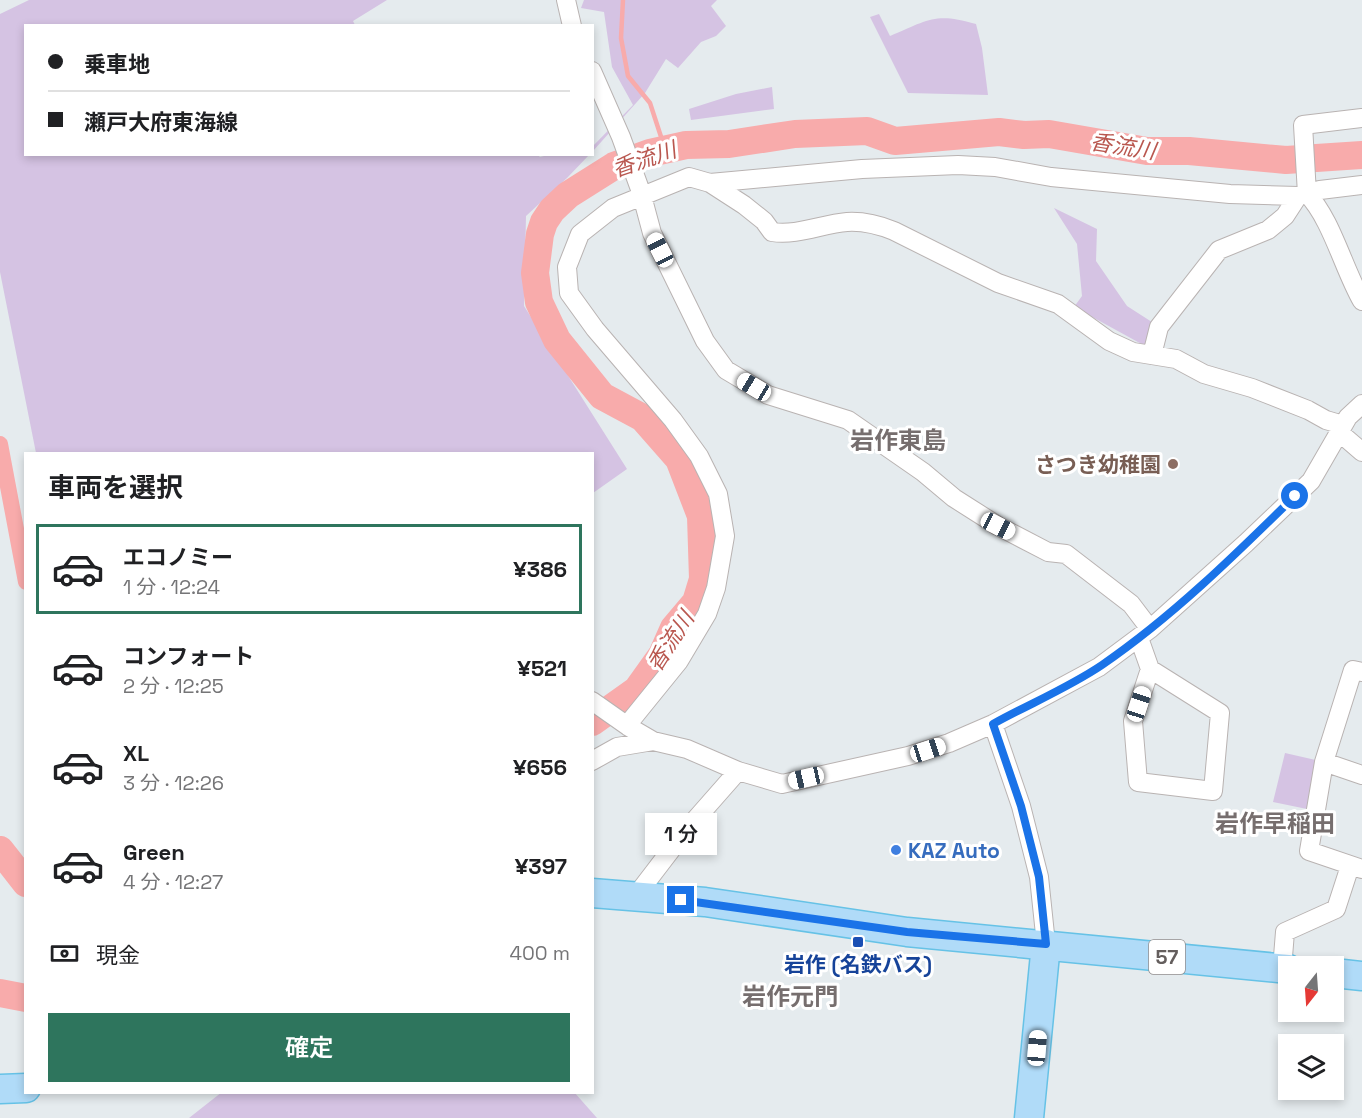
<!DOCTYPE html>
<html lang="ja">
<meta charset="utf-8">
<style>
body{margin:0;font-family:"Space Grotesk","Noto Sans JP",sans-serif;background:#f6f6f6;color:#202124;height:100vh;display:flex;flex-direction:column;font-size:22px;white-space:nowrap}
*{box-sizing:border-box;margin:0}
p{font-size:20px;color:#757577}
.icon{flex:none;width:33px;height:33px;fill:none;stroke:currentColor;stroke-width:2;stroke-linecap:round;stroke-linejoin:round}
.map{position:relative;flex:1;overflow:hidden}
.panel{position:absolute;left:24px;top:452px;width:570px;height:642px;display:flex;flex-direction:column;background:#fff;border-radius:0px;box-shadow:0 3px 9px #0003}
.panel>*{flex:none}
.banner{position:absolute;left:24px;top:24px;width:570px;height:132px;border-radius:0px;box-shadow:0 3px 9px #0003;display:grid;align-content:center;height:132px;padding:0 24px;background:#fff}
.needle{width:39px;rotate:197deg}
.controls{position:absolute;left:1278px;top:956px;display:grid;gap:12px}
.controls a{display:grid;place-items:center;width:66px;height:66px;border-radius:0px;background:#fff;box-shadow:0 3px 9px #0003;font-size:30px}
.end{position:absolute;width:27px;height:27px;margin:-14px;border:8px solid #1a73e8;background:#fff;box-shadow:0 0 0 3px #fff}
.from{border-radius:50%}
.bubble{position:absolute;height:42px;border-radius:0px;background:#fff;box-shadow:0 3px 9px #0003;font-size:20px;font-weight:600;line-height:42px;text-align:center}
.car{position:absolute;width:18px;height:36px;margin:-18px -9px;border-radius:8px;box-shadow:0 0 4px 2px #0007;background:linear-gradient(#fff 24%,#345 0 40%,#fff 0 76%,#345 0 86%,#fff 0)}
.banner b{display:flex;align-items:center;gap:21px;height:57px;font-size:22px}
.banner b+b{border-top:2px solid #e0e0e0}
.banner i{width:15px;height:15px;background:#202124}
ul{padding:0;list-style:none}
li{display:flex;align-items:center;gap:18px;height:90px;margin:0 12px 9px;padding:0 12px;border:3px solid transparent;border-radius:0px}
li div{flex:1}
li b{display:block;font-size:22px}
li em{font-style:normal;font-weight:600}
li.on{border-color:#2e755d}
li>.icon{width:54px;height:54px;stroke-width:1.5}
h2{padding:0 24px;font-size:27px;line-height:72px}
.pay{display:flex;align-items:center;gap:15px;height:66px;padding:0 24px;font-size:22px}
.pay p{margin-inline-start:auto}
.button{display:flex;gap:12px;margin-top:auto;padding:12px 24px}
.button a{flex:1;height:69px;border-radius:0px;background:#2e755d;color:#fff;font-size:24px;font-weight:600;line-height:69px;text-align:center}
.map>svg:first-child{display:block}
.green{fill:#d5c3e3}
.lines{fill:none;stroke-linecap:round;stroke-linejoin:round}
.stream{stroke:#f8abab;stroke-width:4.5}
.canal{stroke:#f8abab;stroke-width:16}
.river{stroke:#f8abab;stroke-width:28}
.street-casing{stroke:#b9b3b2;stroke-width:20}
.primary-casing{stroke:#66c2e6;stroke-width:31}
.street{stroke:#fff;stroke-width:18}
.primary{stroke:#b0dbf8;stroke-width:28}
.route{stroke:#1a73e8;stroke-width:8}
.education-dot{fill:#8d6e63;stroke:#fff;stroke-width:2}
.shop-dot{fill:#3f7fe0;stroke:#fff;stroke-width:2}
.transit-dot{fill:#1a4fb4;stroke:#fff;stroke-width:2}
.labels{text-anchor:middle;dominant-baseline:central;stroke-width:6;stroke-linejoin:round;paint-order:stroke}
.shield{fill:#fff;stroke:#928e8e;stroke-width:1.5}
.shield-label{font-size:20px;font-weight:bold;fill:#645e5d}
.education-label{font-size:21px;font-weight:bold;fill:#785e54;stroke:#fff;text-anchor:end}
.shop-label{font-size:21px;font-weight:bold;fill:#366cbe;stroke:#fff;text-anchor:start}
.transit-label{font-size:21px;font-weight:bold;fill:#164399;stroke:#fff}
.water-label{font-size:22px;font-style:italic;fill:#b9574f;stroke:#fff}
.quarter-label{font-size:24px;font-weight:bold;fill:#766e6e;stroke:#fff}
</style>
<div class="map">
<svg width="1362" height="1118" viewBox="0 0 1362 1118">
<rect width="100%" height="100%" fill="#e5ebee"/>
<path class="green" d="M 29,0 L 387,0 L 353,21 L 355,25 L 26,26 L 26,154 L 537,154 L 540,157 L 552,154 L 589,155 L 567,178 L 526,216 L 524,306 L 627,469 L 593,493 L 592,453 L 36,453 L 0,272 L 0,14 Z
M 584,0 L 717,0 L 711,6 L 726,26 L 716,36 L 701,42 L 678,68 L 666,59 L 645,93 L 593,151 L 593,146 L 633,105 L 612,67 L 604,12 L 581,8 Z
M 879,14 L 890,36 C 928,20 935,12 976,24 L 982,48 L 988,95 L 908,93 L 870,17 Z
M 772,87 L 774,109 L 691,120 L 689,109 L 736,94 Z
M 1054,208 L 1097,229 L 1096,261 L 1127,306 L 1155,324 L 1147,347 L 1074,307 L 1082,296 L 1077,244 Z
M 1285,753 L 1320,761 L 1307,809 L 1273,802 Z
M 222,1092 L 574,1092 L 597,1118 L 189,1118 Z"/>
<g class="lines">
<path class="stream" d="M 623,0 L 621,38 L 628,76 L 650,103 L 665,149"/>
<path class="canal" d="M 0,444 L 26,582"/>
<path class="river" d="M 592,722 L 637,690 L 662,655 L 674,628 L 696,602 L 703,579 L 701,516 L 679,459 L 643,418 L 602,396 L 557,340 L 539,302 L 535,273 L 540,234 L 544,222 L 552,210 L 568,195 L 614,166 L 650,153 L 686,145 L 729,144 L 795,134 L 867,131 L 895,141 L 999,132 L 1024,135 L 1049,134 L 1147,151 L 1189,151 L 1286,160 L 1362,155
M 0,850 L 26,883
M 0,993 L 26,998"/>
<g class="street-casing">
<path id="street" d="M 566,0 L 572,26
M 592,71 L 621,137 L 641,192 L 652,233 L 705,341 L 726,370 L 768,395 L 848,420 L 923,472 L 954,498 L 998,526 L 1048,552 L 1066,554 L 1131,604 L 1150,629
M 1362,118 L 1303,125 L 1307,194 C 1331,218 1344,270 1362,301
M 710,183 L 862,169 L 958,165 L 995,167 L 1051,177 L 1230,194 L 1298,196 L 1320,190 L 1362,185
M 1152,355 L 1159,327 L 1219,250 L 1268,230 L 1285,216 L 1298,196
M 1340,433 L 1362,452
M 1139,638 L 1150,669 L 1220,713 L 1213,791 L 1138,782 L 1133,721 L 1150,669
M 1362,672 L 1353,670 L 1324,762 L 1309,851 L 1362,869
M 592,701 L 629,727 L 653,741 L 687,749 L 738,771 L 782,784 L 908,756 L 949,743 L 993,724 L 1099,667 L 1150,629 L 1246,543 L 1311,481 L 1348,417 L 1362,404
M 993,724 L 1021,806 L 1039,877 L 1046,944
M 629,727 L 632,719 L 679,661 L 707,614 L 716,588 L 725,536 L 718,494 L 699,456 L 673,420 L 595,329 L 569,293 L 567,267 L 580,234 L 613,208 L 689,177 L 710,183 L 744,205 L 764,221 L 772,232 C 797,236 822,224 847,222 C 863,221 879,225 894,231 L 998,283 L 1058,304 L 1109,341 L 1133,352 L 1176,359 L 1204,374 L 1252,388 L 1308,410 L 1326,420 L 1343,425
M 592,761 L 617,747 L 653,741
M 1324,762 L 1362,775
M 635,897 L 687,829 L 738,771
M 1282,969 L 1285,932 L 1336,909 L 1350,866"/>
</g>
<g class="primary-casing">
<path id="primary" d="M 592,893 L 705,902 L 907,932 L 1288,969
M 1334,973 L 1362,976
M 0,1089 L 26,1088
M 1029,1118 L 1046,944"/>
</g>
<use href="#street" class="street"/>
<use href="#primary" class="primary"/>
</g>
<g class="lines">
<path class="route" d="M 681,900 L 907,932 L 1046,944 L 1039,877 L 1021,806 L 993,724 C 1029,704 1068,688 1102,665 C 1172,617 1234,556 1295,496"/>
</g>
<circle class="education-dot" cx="1173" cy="464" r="6"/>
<circle class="shop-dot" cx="896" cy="850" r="6"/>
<rect class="transit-dot" x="852" y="936" width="12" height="12" rx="3"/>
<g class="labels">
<rect class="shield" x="1149" y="940" width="36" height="34" rx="4.5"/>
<g class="shield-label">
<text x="1167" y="957">57</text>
</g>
<g class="education-label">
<text x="1161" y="464">さつき幼稚園</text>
</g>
<g class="shop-label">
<text x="908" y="850">KAZ Auto</text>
</g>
<g class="transit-label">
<text x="858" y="964">岩作 (名鉄バス)</text>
</g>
<g class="water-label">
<text transform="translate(1123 146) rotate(9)">香流川</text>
<text transform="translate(644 159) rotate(-19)">香流川</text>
<text transform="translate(670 641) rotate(-57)">香流川</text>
</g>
<g class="quarter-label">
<text x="898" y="440">岩作東島</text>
<text x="1275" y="823">岩作早稲田</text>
<text x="790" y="996">岩作元門</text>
</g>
</g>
</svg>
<div class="controls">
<a><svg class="needle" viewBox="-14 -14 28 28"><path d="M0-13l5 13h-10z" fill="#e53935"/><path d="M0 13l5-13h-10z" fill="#757577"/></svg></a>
<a><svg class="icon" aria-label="layers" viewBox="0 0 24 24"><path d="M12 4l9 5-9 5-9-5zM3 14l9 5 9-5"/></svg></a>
</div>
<i class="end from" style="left:1295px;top:496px"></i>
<i class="end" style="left:681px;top:900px"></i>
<div class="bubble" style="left:645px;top:813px;width:72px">1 分</div>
<i class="car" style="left:660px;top:250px;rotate:333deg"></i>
<i class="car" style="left:754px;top:387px;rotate:301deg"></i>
<i class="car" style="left:998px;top:526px;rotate:117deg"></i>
<i class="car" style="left:1139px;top:704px;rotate:18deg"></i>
<i class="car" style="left:928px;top:750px;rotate:72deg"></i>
<i class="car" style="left:806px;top:778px;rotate:257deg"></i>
<i class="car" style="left:1037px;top:1048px;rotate:5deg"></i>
<div class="banner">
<b><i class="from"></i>乗車地</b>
<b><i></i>瀬戸大府東海線</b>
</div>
<section class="panel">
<h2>車両を選択</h2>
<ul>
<li class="on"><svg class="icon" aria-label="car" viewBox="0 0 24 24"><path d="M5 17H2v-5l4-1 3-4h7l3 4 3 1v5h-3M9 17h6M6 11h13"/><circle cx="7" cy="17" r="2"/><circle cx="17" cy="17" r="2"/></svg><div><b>エコノミー</b><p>1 分 · 12:24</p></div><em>¥386</em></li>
<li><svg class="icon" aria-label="car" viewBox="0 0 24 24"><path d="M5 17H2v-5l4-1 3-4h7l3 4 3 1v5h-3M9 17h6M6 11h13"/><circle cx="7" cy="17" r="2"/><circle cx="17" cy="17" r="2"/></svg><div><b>コンフォート</b><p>2 分 · 12:25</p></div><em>¥521</em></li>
<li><svg class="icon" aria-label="car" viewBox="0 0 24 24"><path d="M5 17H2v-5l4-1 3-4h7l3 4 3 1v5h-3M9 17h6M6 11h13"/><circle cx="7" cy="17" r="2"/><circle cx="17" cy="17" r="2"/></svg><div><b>XL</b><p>3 分 · 12:26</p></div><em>¥656</em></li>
<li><svg class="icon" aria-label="car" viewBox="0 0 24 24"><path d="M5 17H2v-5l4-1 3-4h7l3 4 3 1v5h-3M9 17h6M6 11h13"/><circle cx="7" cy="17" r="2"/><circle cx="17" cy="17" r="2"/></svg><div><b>Green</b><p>4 分 · 12:27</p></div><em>¥397</em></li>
</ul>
<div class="pay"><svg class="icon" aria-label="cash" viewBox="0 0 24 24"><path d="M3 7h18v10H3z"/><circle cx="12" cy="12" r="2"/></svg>現金<p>400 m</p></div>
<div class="button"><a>確定</a></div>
</section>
</div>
